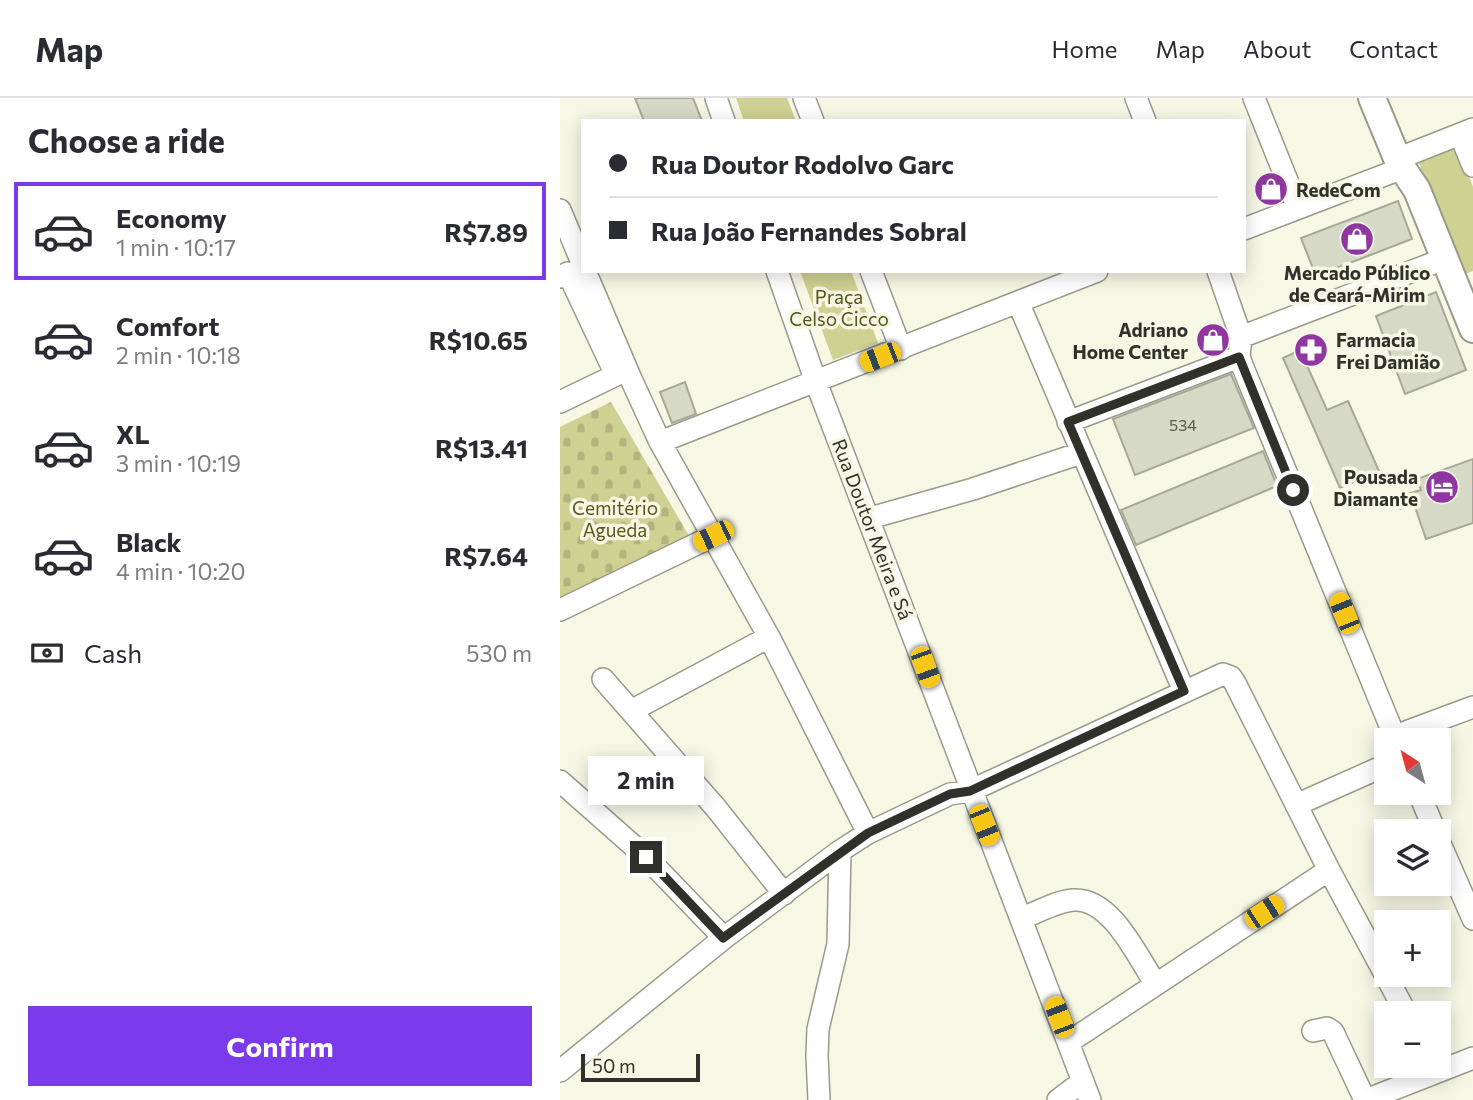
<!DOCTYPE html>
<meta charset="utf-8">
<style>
body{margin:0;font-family:Commissioner,sans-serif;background:#f7f7f7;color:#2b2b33;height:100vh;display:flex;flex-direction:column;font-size:26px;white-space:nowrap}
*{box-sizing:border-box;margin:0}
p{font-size:23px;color:#7c7c81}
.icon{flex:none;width:38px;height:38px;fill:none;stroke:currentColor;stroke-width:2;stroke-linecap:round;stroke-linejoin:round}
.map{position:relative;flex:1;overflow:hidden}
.details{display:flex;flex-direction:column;background:#fff;width:560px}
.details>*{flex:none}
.banner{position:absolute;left:21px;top:21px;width:665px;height:154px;border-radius:0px;box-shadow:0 4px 18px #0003;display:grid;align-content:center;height:154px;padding:0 28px;background:#fff}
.needle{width:46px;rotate:324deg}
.tools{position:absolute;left:814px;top:630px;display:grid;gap:14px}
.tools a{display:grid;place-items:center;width:77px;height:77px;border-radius:0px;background:#fff;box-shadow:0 4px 18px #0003;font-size:35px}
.scale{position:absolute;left:21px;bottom:18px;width:119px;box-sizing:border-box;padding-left:7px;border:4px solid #30312a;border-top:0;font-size:19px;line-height:24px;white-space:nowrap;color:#30312a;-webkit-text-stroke:5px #f6f7e5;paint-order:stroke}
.end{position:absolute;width:32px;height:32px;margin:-16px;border:9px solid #30312a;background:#fff;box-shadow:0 0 0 4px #fff}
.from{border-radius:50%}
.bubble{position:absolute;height:49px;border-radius:0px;background:#fff;box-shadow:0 4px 18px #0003;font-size:23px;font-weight:700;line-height:49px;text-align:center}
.car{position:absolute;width:21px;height:42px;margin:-21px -10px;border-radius:9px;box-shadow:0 0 5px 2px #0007;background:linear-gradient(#f5c518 24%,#345 0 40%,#f5c518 0 76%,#345 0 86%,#f5c518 0)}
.banner b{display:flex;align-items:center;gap:24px;height:66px;font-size:26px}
.banner b+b{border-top:2px solid #e1e1e2}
.banner i{width:18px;height:18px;background:#2b2b33}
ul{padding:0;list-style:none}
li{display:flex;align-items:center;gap:21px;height:98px;margin:0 14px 10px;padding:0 14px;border:4px solid transparent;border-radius:0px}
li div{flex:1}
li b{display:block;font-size:26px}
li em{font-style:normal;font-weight:700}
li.selected{border-color:#7c3aed}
li>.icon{width:63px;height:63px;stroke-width:1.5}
h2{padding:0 28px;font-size:32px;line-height:84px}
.pay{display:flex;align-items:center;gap:18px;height:77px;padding:0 28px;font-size:26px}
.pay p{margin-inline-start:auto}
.primary-button{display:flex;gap:14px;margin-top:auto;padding:14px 28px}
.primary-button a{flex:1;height:80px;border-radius:0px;background:#7c3aed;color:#fff;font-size:28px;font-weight:700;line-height:80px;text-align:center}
header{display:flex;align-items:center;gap:42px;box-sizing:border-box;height:98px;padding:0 35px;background:#fff;border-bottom:2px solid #e1e1e2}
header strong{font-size:33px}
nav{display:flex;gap:38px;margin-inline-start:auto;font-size:24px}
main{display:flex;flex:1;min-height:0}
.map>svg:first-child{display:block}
.cemetery{fill:url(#cemetery-stones)}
.green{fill:#ced191}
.building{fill:#d7d9c7;stroke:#a6a796;stroke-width:2}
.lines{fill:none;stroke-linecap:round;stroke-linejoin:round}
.minor-casing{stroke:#999a89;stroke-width:24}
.major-casing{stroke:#999a89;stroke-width:30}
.minor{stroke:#fff;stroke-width:21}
.major{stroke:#fff;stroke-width:26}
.route{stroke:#30312a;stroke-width:9}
.labels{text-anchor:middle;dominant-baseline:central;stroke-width:7;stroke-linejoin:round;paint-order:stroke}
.number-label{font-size:16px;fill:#5a5b51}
.poi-label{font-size:19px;font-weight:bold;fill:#30312a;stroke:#f6f7e5;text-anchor:start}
.park-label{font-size:19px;fill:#565818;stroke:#f6f7e5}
.street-label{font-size:19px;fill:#30312a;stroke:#f6f7e5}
</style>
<header>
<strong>Map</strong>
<nav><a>Home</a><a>Map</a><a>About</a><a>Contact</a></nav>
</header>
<main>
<section class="details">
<h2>Choose a ride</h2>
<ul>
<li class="selected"><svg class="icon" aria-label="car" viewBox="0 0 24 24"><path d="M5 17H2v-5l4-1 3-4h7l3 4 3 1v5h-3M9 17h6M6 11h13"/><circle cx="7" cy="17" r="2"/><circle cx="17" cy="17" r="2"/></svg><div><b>Economy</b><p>1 min · 10:17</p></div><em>R$7.89</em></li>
<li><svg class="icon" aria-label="car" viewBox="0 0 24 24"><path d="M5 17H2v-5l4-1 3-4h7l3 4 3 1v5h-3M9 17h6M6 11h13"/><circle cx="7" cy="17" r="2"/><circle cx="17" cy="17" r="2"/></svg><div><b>Comfort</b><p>2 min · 10:18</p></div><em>R$10.65</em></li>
<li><svg class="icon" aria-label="car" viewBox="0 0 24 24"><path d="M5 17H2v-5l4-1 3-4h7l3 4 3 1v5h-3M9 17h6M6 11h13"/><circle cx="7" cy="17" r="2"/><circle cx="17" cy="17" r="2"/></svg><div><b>XL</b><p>3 min · 10:19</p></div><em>R$13.41</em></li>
<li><svg class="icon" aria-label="car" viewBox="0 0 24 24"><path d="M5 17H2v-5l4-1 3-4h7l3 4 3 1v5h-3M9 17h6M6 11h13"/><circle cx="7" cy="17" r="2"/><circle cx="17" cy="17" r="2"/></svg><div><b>Black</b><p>4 min · 10:20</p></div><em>R$7.64</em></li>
</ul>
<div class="pay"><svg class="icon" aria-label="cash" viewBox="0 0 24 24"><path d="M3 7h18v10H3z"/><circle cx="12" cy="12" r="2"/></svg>Cash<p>530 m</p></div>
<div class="primary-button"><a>Confirm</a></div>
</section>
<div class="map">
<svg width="913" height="1002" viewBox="0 0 913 1002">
<defs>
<pattern id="cemetery-stones" width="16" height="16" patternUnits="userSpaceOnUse" patternTransform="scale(1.75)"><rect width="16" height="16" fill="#ced191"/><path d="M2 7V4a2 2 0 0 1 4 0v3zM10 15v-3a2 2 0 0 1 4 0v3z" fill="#b1b47d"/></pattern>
</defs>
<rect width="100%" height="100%" fill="#f6f7e5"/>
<path class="cemetery" d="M 51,304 L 132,443 L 0,507 L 0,329 Z"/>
<path class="green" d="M 176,0 L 227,0 L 236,23 L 184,23 Z
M 898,49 L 913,89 L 913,173 L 902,177 L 859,65 Z
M 240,173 L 291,173 L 318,245 L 273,262 Z"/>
<path class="building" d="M 75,0 L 133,0 L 142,23 L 84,23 Z
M 838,103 L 852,141 L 756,178 L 741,140 Z
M 876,194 L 906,272 L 845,296 L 816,218 Z
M 740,252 L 767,312 L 788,303 L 819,373 L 780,390 L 723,260 Z
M 671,276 L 694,330 L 575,377 L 553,321 Z
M 125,284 L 136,316 L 112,325 L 100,294 Z
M 703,353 L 717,388 L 576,447 L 561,412 Z
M 913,361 L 913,425 L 866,441 L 854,406 L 840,411 L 837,399 L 861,392 L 857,381 Z"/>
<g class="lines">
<g class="minor-casing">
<path id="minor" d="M 156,0 L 164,23
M 244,0 L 253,23
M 576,0 L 585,23
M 694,0 L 738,110
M 900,36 L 913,68
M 837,61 L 913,31
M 0,112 L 23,167
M 684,131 L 843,70
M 25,173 L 71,281 L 100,344 L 209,539 L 308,735
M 217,173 L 256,284 L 530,1002
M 311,173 L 341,251
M 658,173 L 681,239 L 679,259 L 682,267 L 836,642
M 0,179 L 8,175 L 56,277 L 0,304
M 458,204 L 624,593
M 681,239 L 884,161
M 508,324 L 679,259
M 100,344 L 537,173
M 310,420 L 413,391 L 521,355
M 0,512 L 153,438
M 43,581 L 156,710 L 224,796
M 71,613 L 209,539
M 835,638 L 913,609
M 0,683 L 86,759 L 164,840
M 859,695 L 875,733
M 736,707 L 826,667
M 878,741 L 913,821
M 461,821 C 477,814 495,804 513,802 C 551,799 577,858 595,885
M 753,933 L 767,930 L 773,934 L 805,1002
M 509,944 L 769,772
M 0,973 L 164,840 L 280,753 L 308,735 L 390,696 L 410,693 L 663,576 L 671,579 L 675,585 L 769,772 L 846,915
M 259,1002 L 257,958 L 258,931 L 278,846 L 280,753
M 498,1002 L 523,983
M 806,1002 L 913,960"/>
</g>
<g class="major-casing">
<path id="major" d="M 812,0 L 839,65 L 857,92 L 913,231"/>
</g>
<use href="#minor" class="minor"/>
<use href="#major" class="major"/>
</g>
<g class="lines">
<path class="route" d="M 86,759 L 163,840 L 308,735 L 390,696 L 410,693 L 624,593 L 508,324 L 679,259 L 733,392"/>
</g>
<defs>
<g id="shop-disc" transform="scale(1.75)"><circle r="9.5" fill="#9036a1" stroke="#f6f7e5"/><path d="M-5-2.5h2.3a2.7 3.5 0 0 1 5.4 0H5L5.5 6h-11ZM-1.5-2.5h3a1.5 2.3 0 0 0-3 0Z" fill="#fff"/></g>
<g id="pharmacy-disc" transform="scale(1.75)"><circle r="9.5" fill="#9036a1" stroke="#f6f7e5"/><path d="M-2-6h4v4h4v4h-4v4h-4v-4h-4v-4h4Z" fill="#fff"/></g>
<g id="hotel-disc" transform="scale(1.75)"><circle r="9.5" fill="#9036a1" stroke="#f6f7e5"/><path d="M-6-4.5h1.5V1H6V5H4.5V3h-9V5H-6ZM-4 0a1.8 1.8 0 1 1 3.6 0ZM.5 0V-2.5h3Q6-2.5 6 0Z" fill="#fff"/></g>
</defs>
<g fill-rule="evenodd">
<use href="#shop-disc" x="711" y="91"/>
<use href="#shop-disc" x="797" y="141"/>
<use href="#shop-disc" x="653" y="242"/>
<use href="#pharmacy-disc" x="751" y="252"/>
<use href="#hotel-disc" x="882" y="389"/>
</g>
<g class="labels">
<g class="number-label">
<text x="623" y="326">534</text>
</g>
<g class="poi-label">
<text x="736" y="91">RedeCom</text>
<text x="797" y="174" text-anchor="middle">Mercado Público<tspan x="797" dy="22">de Ceará-Mirim</tspan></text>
<text x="628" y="231" text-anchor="end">Adriano<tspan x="628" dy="22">Home Center</tspan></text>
<text x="776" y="241">Farmacia<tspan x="776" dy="22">Frei Damião</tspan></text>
<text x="858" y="378" text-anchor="end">Pousada<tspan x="858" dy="22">Diamante</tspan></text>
</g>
<g class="park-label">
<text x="279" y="198">Praça<tspan x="279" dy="22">Celso Cicco</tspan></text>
<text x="55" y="409">Cemitério<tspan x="55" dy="22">Agueda</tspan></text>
</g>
<g class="street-label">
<text transform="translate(313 431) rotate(69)">Rua Doutor Meira e Sá</text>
</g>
</g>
</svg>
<div class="tools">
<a><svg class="needle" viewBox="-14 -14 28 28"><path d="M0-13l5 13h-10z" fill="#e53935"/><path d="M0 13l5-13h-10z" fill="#7c7c81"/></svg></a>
<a><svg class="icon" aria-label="layers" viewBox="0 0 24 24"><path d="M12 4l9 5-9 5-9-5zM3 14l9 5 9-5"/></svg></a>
<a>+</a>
<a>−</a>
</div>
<div class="scale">50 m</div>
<i class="end from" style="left:733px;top:392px"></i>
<i class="end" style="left:86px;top:759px"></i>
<div class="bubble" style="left:28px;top:658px;width:116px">2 min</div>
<i class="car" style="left:320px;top:259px;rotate:249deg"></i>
<i class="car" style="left:153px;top:438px;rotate:244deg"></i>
<i class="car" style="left:784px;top:515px;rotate:338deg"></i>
<i class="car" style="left:365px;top:569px;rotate:160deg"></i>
<i class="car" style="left:424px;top:727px;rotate:158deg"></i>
<i class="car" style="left:704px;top:814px;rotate:57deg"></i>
<i class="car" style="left:499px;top:919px;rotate:339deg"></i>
<div class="banner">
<b><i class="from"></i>Rua Doutor Rodolvo Garc</b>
<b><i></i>Rua João Fernandes Sobral</b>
</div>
</div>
</main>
